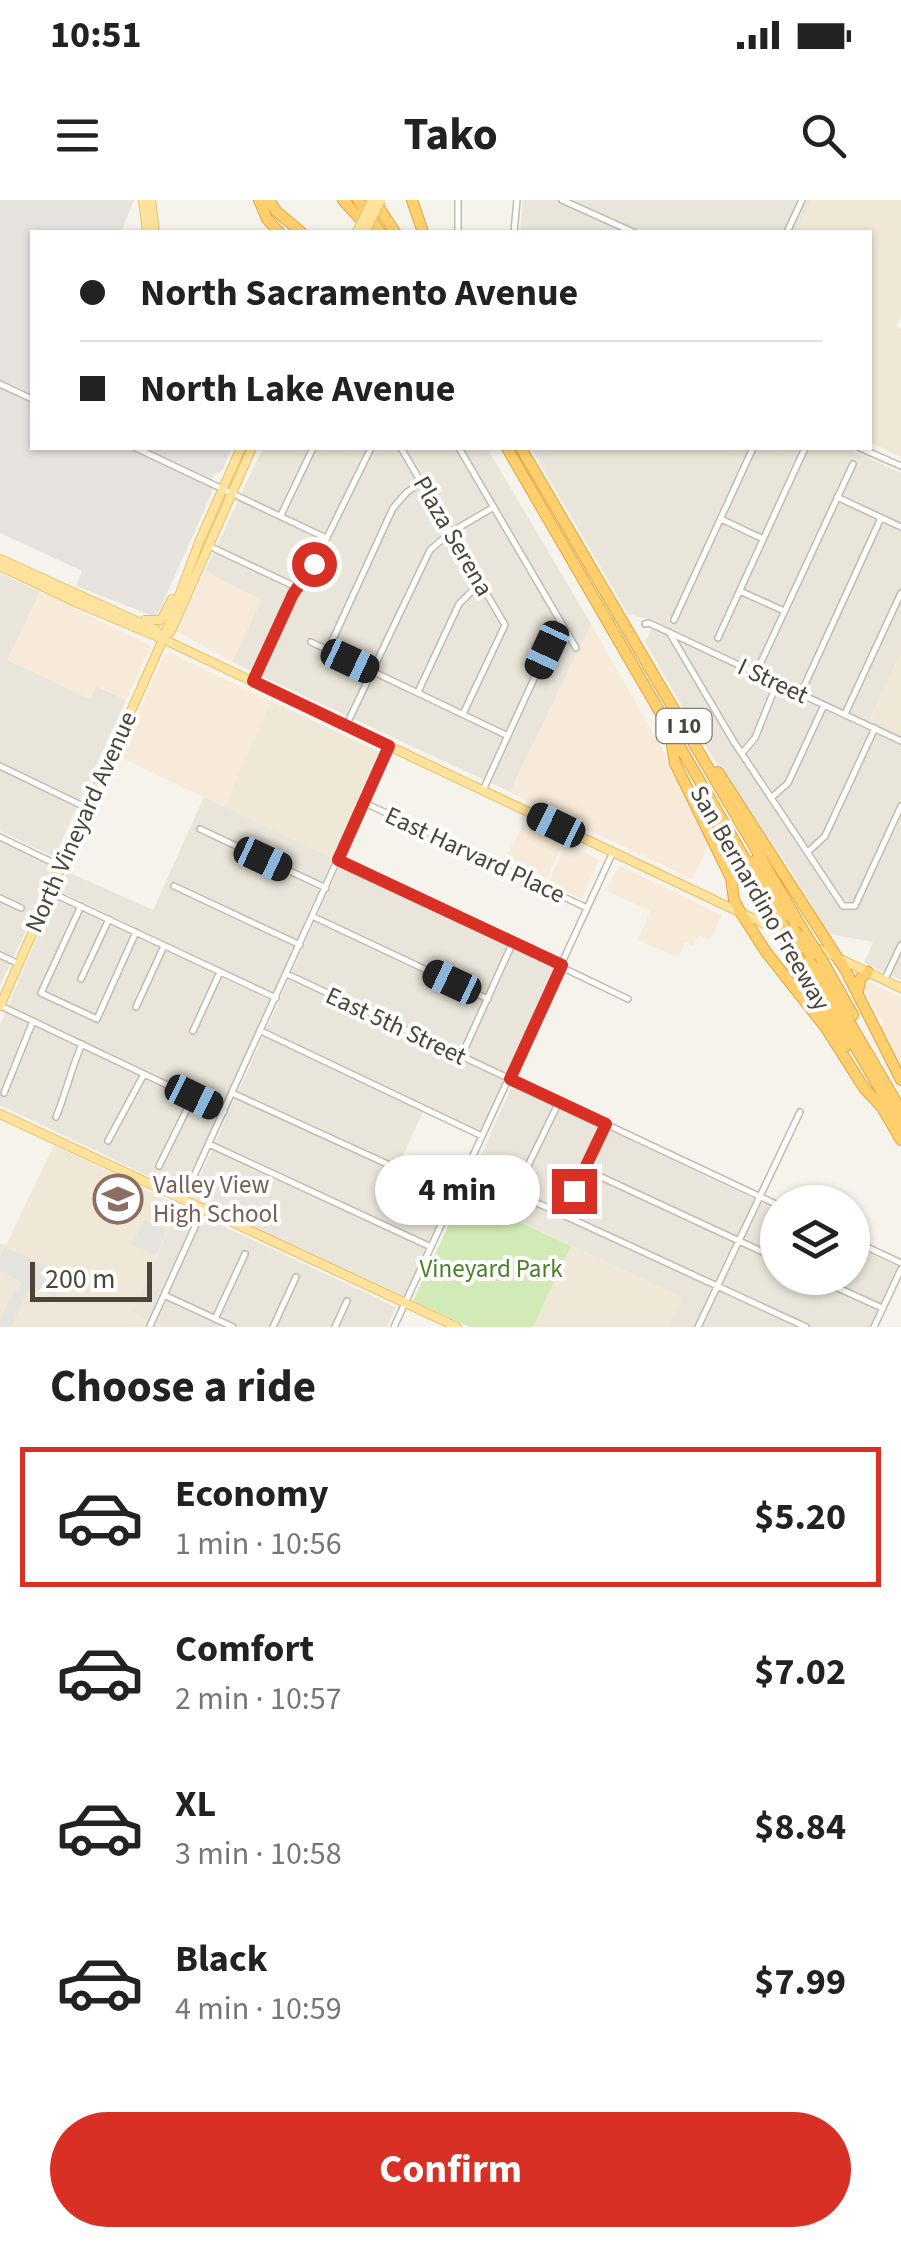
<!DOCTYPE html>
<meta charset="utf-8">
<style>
body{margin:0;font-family:"Source Sans 3",sans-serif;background:#f6f6f6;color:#222;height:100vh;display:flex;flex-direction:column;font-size:38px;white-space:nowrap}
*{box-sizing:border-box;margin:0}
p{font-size:32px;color:#767676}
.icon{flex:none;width:55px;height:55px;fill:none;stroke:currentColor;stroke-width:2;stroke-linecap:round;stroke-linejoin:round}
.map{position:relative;height:1127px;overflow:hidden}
.drawer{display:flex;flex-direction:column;background:#fff;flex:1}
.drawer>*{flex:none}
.guide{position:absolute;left:30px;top:30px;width:842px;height:220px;border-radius:0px;box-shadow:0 2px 8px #0004;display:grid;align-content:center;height:220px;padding:0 50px;background:#fff}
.fabs{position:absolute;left:760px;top:985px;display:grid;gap:20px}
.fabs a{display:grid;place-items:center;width:110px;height:110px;border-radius:50%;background:#fff;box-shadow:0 2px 8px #0004;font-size:50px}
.scale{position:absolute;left:30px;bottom:25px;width:122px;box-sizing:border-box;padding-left:10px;border:5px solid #4b4439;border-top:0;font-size:28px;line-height:35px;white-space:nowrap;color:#4b4439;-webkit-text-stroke:8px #fff;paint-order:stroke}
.end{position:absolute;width:45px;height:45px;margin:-22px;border:12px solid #d93025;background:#fff;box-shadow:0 0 0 5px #fff}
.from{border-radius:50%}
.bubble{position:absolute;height:70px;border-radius:35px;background:#fff;box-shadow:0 2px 8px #0004;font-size:32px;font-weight:700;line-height:70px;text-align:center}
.car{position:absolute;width:30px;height:60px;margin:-30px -15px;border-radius:12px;box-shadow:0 0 8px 2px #0007;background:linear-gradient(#222 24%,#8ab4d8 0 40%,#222 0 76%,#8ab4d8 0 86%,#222 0)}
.guide b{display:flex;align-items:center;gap:35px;height:95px;font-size:38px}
.guide b+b{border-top:2px solid #e0e0e0}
.guide i{width:25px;height:25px;background:#222}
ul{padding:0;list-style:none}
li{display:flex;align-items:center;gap:30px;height:140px;margin:0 20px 15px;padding:0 30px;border:5px solid transparent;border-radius:0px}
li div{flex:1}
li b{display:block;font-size:38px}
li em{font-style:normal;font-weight:700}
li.active{border-color:#d93025}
li>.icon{width:90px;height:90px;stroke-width:1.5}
h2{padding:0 50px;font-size:45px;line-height:120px}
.primary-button{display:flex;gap:20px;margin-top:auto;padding:20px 50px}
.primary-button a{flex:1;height:115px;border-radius:60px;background:#d93025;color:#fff;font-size:40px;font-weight:700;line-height:115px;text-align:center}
.status{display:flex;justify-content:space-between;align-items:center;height:70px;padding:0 50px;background:#fff;direction:ltr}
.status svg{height:28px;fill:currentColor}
header{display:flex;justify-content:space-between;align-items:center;height:130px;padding:0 50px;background:#fff;font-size:45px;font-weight:700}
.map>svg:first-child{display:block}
.residential{fill:#eae5da}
.commercial{fill:#f7ead8}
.industrial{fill:#e6e2dd}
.education{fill:#efe8d6}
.green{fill:#d2eab5}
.parking{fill:#e5e3e0}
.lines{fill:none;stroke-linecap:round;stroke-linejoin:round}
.minor-casing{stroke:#c2bbae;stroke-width:8}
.major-casing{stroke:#e6c16a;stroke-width:10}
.highway-casing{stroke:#e0a43c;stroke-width:12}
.minor{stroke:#fff;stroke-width:5}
.major{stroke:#ffe39c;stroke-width:8}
.highway{stroke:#ffcf6e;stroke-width:10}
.major-bridge-casing{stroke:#e6c16a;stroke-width:10;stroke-linecap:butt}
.highway-bridge-casing{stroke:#e0a43c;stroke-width:12;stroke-linecap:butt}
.major-bridge{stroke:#ffe39c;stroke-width:8}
.highway-bridge{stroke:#ffcf6e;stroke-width:10}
.route{stroke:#d93025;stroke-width:12}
.labels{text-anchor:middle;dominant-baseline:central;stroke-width:8;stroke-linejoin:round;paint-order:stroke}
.shield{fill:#fff;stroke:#817c74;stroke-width:2.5}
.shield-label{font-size:22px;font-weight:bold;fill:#4b4439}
.street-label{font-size:25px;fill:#4b4439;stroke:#fff}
.education-label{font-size:25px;fill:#785e54;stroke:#fff;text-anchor:start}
.park-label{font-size:25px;fill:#4a7f2a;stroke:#fff}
</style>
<div class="status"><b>10:51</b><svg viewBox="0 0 49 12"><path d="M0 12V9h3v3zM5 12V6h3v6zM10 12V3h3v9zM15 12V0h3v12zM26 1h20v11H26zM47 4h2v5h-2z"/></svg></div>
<header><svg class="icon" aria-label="menu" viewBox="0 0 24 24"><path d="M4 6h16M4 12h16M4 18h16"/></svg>Tako<svg class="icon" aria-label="search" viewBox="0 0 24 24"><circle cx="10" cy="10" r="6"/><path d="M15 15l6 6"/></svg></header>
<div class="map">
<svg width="901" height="1127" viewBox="0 0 901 1127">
<rect width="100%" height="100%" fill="#f6f3ec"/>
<path class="residential" d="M 523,0 L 811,0 L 796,32 L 520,32 Z
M 263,248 L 487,248 L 591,424 L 510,592 L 232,462 L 261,400 L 205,371 Z
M 531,248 L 847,248 L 901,273 L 901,453 L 870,519 L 901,534 L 901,780 L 864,763 L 873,742 L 829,734 L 790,669 L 706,547 L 645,442 L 655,421 L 628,414 Z
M 0,373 L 40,392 L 8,460 L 91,498 L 96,486 L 126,500 L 54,657 L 0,631 Z
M 204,597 L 333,658 L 274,793 L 59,691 L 68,672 L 153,710 Z
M 0,642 L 56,668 L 0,785 Z
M 340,665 L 557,768 L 480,931 L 426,905 L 396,971 L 450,998 L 407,1099 L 191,997 Z
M 54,698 L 272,801 L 182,992 L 0,905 L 0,825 Z
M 513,884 L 777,1010 L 778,1078 L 852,1078 L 853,1045 L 898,1067 L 870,1127 L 668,1127 L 681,1097 L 463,995 Z
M 180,1006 L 396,1107 L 387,1127 L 163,1127 L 131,1112 Z"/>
<path class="commercial" d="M 205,371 L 261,400 L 232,462 L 177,431 Z
M 40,392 L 151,446 L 126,500 L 97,486 L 90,499 L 7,460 Z
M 591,424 L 673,568 L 709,644 L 692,679 L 510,592 Z
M 165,454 L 170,453 L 271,501 L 224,607 L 118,556 Z
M 523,624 L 563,643 L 547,678 L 505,659 Z
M 566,643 L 599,660 L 582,699 L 548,683 Z
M 619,666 L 722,715 L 710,740 L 699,735 L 693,746 L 685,742 L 678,757 L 638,740 L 650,711 L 606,690 Z
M 867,782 L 901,797 L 901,871 L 880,832 L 884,820 L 877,816 L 864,787 Z"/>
<path class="industrial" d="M 0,0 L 134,0 L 121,32 L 32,32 L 32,248 L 232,248 L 222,271 L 213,275 L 211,295 L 159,411 L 153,416 L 76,386 L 82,371 L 0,333 Z"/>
<path class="education" d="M 811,0 L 901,0 L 901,116 L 896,126 L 901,129 L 901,257 L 870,242 L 870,32 L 796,32 Z
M 901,453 L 901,534 L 870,520 Z
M 271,501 L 379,552 L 333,658 L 224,607 Z
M 54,945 L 180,1006 L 131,1112 L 163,1127 L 0,1127 L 0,1043 L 6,1045 Z
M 571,1046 L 682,1097 L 668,1127 L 533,1127 Z"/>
<path class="green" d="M 463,995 L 571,1046 L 533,1127 L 470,1127 L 413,1101 Z"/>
<path class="parking" d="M 144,1020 L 167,1030 L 156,1055 L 132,1045 Z
M 5,1047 L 65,1075 L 55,1097 L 30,1086 L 11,1127 L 0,1127 L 0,1120 L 14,1091 L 18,1092 L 22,1082 L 0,1071 L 0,1058 Z"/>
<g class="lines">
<g class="minor-casing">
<path id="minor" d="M 458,0 L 458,32
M 562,0 L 633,32
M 514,32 L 517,0
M 787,32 L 802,0
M 0,184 L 32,199
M 136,248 L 326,338
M 401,248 L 505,425 L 463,514
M 459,248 L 576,448
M 860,248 L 901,266
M 837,297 L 901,327
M 281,315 L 313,248
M 721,319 L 763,339
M 209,346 L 296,387
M 740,391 L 784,411
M 674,420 L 753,248
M 645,424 L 649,423 L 901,541
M 669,432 L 734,542 L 843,706 L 855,706 L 901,606
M 718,438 L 805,248
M 311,442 L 508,536
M 328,450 L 393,308 L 407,292 L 421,283
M 756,473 L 853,264
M 253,480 L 293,394 L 314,364 L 371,248
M 418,492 L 459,404 L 480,383
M 801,493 L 881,318
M 845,514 L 901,393
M 346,526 L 430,350 L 451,332 L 494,307
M 742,553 L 755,538 L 777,483
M 0,566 L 87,608
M 483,590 L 560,422
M 771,598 L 788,583 L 824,505
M 363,602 L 587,708
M 200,629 L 326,688
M 0,637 L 60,666
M 809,651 L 825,636 L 875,528
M 338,660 L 628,799
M 174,686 L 300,745
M 50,692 L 276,798
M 0,698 L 21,708
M 81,706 L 41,793 L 97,819 L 136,732
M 314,717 L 488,799
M 0,755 L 19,764
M 287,774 L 778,1005
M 81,779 L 109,719
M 885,779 L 901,745
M 1,806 L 224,912
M 136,807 L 164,746
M 193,831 L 220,772
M 261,831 L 482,936
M 461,857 L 513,742
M 4,893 L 33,821
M 232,893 L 455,995
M 559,902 L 519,984 L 518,991 L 522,996 L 806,1127
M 56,917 C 66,893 71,869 82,844
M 108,941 L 144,874
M 209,944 L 431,1047
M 159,966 L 193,897
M 584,969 L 778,1059
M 184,998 L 389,546
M 564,1013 L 606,924
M 852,1040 L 901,1063
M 816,1078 L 882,1108
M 164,1095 L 233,1127
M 215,1119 L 245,1054
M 150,1126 L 203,1009
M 273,1127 L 296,1077
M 335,1127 L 347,1101
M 394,1127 L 613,652
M 698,1127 L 800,912
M 874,1127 L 901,1069"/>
</g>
<g class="major-casing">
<path id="major" d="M 143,0 L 147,32
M 151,0 L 155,32
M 0,359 L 156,430 L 163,439
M 0,366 L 75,402 L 163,439 L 788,735
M 145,420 L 161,420 L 172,399
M 163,439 L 171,431 L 252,248
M 815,747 L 901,788
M 0,806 L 163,439 L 200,340 L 241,248
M 0,914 L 457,1127"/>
</g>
<g class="highway-casing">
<path id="highway" d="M 259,0 L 267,19 L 279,32
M 269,0 L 276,11 L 301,32
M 343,0 L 372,32
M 358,0 L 380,32
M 374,0 L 395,32
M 412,0 L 423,32
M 507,248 L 782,723
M 521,248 L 806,735
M 672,545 L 675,563 L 731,678 L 734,700 L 741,713 L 766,752 L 826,828 L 864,888 L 883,908
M 718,572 L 846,771 L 901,880
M 719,628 L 763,704
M 754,661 L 794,729
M 786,744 L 846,846
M 798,749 L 901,925
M 810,755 L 901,910
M 822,760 L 853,815
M 858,792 L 860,779 L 868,772
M 880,904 L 901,940"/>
</g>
<use href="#minor" class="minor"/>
<use href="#major" class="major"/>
<use href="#highway" class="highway"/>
<g class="major-bridge-casing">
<path id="major-bridge" d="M 357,32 L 372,0
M 365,32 L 381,0"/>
</g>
<g class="highway-bridge-casing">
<path id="highway-bridge" d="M 782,723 L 798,749
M 794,729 L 810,755
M 806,735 L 822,760"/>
</g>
<use href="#major-bridge" class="major-bridge"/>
<use href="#highway-bridge" class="highway-bridge"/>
</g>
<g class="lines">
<path class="route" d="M 314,364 L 293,394 L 253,481 L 389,546 L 338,660 L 562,765 L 510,879 L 606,924 L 574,991"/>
</g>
<defs>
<g id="school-ring" transform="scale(2.5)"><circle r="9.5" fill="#fff" stroke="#8d6e63" stroke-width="1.5"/><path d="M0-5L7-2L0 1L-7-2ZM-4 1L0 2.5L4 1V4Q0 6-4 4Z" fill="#8d6e63"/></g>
</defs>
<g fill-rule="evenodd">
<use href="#school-ring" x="118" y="999"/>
</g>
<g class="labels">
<rect class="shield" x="656.5" y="509" width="55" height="34" rx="8"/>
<g class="shield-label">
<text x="684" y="526">I 10</text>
</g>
<g class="street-label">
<text transform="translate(453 336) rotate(60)">Plaza Serena</text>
<text transform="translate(773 481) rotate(25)">I Street</text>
<text transform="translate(81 622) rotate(-66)">North Vineyard Avenue</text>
<text transform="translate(475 655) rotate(25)">East Harvard Place</text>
<text transform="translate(760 698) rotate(60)">San Bernardino Freeway</text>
<text transform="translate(396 826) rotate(25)">East 5th Street</text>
</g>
<g class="education-label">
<text x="153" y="985">Valley View<tspan x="153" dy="29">High School</tspan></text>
</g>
<g class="park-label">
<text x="491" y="1069">Vineyard Park</text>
</g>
</g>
</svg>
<div class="fabs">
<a><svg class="icon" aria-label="layers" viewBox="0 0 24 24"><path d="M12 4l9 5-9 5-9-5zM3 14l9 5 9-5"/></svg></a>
</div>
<div class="scale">200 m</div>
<i class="end from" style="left:314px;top:364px"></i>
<i class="end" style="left:574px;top:991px"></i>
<div class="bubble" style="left:375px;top:955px;width:165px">4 min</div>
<i class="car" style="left:547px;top:450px;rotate:205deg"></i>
<i class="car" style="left:350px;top:461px;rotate:115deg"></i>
<i class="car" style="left:556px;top:625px;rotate:296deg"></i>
<i class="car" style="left:263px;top:659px;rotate:115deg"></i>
<i class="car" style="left:452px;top:782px;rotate:295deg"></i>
<i class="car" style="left:194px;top:897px;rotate:116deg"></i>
<div class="guide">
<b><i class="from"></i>North Sacramento Avenue</b>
<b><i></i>North Lake Avenue</b>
</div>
</div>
<section class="drawer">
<h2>Choose a ride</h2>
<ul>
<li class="active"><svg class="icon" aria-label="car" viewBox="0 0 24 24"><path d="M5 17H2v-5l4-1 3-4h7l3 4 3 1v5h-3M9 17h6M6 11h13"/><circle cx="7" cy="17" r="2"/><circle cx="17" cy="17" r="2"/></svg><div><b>Economy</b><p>1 min · 10:56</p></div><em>$5.20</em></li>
<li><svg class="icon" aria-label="car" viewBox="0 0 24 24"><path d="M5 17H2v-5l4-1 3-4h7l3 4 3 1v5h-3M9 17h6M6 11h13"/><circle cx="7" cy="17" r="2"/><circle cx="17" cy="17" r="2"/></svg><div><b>Comfort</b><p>2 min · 10:57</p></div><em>$7.02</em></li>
<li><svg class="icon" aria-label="car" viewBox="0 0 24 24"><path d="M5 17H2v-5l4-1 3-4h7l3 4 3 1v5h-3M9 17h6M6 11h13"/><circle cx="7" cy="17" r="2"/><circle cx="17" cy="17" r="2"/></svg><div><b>XL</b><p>3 min · 10:58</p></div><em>$8.84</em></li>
<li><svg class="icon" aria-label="car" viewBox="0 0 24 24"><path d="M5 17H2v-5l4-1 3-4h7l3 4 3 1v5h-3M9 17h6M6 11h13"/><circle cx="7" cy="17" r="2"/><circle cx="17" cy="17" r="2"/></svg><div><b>Black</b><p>4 min · 10:59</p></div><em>$7.99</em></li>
</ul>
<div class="primary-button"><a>Confirm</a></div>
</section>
